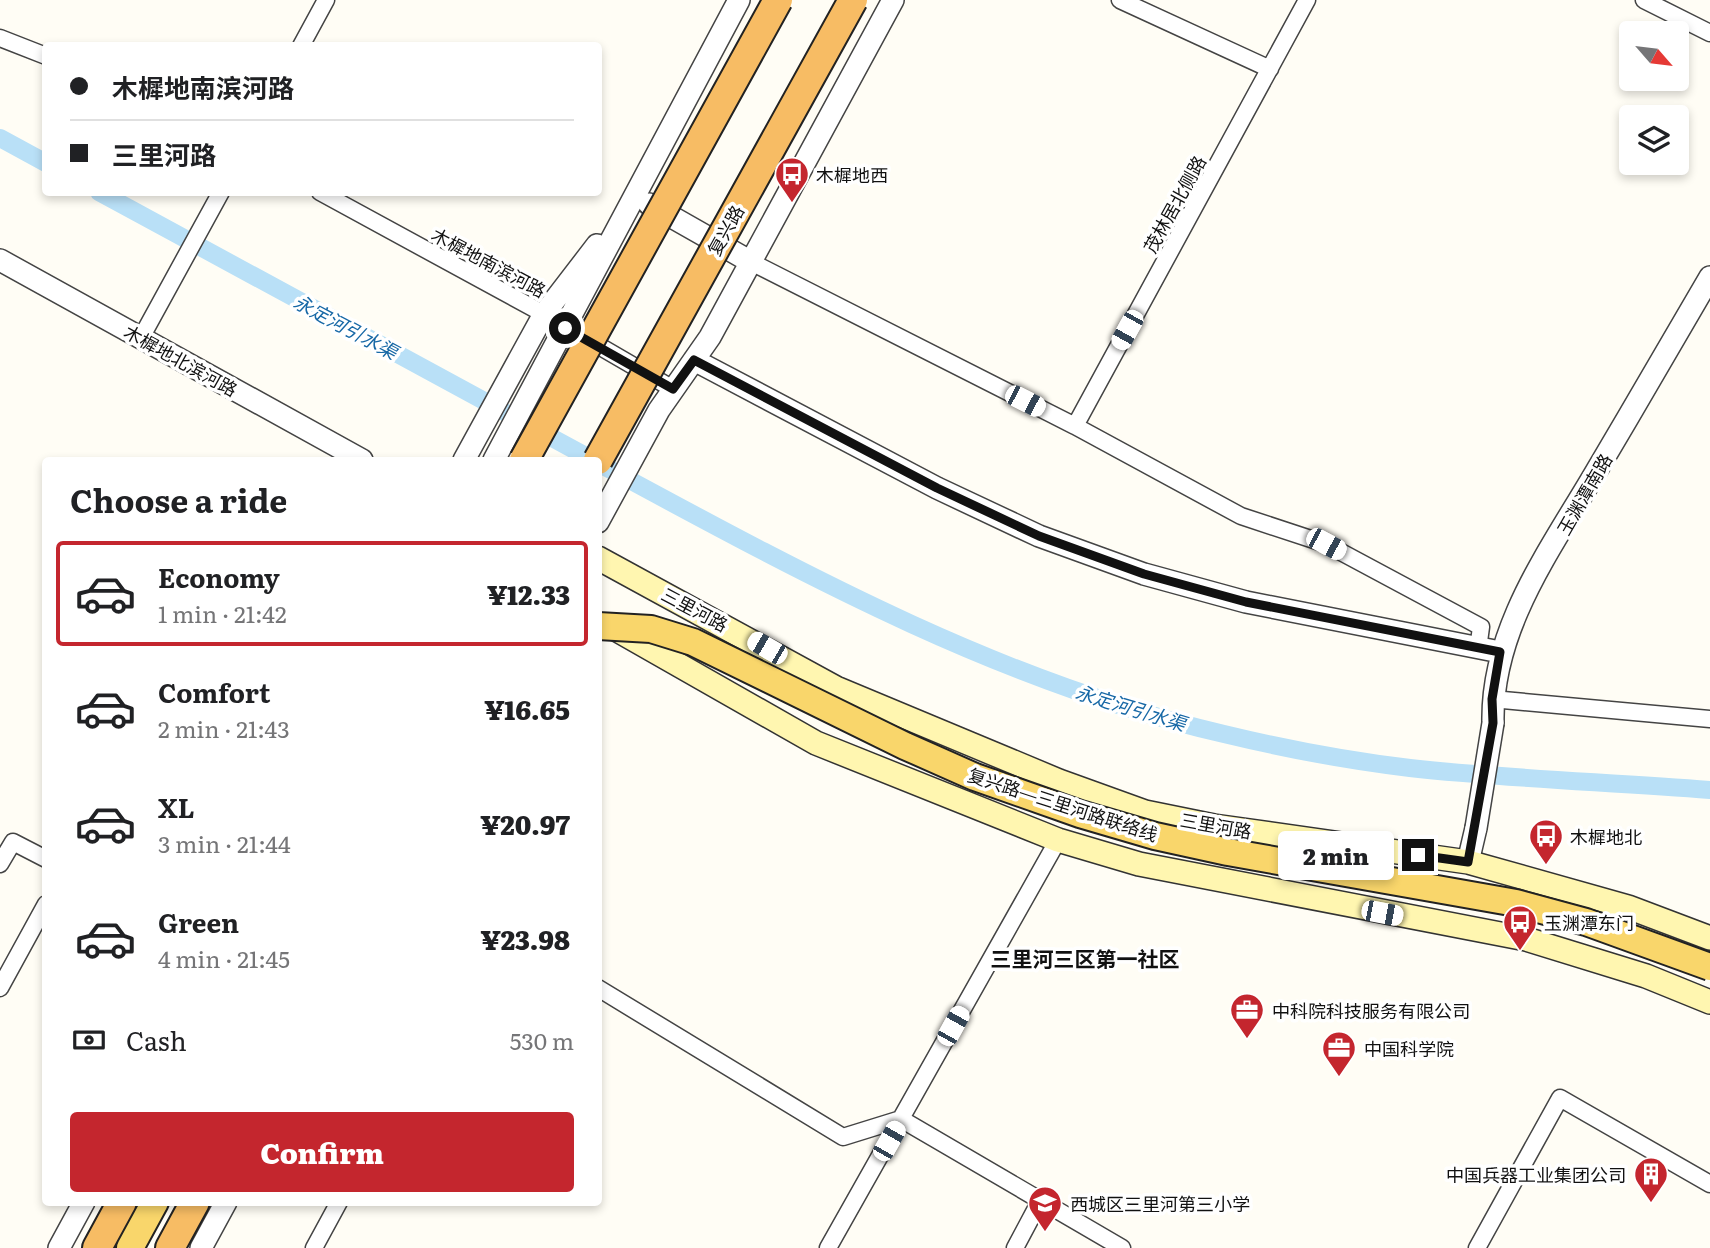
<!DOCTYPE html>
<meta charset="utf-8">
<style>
body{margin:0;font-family:Literata,"Noto Sans SC",serif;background:#f2f2f2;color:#202124;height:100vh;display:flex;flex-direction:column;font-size:26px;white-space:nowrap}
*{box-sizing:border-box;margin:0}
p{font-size:23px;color:#757577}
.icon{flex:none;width:38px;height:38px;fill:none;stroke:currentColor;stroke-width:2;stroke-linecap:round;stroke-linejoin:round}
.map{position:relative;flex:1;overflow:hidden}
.drawer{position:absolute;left:42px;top:457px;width:560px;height:749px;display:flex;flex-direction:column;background:#fff;border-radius:7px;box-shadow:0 4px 10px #0003}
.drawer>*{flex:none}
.banner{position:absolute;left:42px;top:42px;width:560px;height:154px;border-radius:7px;box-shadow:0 4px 10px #0003;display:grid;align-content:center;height:154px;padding:0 28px;background:#fff}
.needle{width:46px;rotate:118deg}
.buttons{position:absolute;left:1619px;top:21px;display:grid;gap:14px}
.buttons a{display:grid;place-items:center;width:70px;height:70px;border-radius:7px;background:#fff;box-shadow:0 4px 10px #0003;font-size:35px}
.end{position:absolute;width:32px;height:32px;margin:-16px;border:9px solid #111;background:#fff;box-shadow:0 0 0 4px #fff}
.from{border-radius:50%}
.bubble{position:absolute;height:49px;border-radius:7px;background:#fff;box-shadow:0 4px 10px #0003;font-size:23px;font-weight:800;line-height:49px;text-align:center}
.car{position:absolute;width:21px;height:42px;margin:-21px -10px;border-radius:9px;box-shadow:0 0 5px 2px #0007;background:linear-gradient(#fff 24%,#345 0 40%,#fff 0 76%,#345 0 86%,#fff 0)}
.banner b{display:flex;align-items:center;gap:24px;height:66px;font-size:26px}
.banner b+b{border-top:2px solid #e0e0e0}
.banner i{width:18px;height:18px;background:#202124}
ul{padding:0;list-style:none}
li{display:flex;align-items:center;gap:21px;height:105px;margin:0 14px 10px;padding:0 14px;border:4px solid transparent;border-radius:7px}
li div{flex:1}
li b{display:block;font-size:26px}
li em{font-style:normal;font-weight:800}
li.selected{border-color:#c4262e}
li>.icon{width:63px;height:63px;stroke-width:1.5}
h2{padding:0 28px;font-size:32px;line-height:84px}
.pay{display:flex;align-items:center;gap:18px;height:77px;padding:0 28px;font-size:26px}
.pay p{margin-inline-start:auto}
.primary-button{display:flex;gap:14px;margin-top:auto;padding:14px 28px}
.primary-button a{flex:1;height:80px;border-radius:7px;background:#c4262e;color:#fff;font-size:28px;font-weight:800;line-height:80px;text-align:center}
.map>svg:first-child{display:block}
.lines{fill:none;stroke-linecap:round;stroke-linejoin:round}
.canal{stroke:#b9e0f7;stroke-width:18}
.minor-casing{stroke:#444;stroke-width:19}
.tertiary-casing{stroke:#444;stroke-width:24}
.secondary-casing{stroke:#333;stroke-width:26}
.primary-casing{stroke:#222;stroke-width:30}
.trunk-casing{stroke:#222;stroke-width:32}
.minor{stroke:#fff;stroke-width:16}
.tertiary{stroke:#fff;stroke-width:21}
.secondary{stroke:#fff6b0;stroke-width:23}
.primary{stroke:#f9d66b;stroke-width:26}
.trunk{stroke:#f7bc64;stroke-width:28}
.tertiary-bridge-casing{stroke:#444;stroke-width:24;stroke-linecap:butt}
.primary-bridge-casing{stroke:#222;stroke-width:30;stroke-linecap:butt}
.trunk-bridge-casing{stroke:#222;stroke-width:32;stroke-linecap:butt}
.tertiary-bridge{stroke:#fff;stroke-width:21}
.primary-bridge{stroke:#f9d66b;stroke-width:26}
.trunk-bridge{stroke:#f7bc64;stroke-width:28}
.route{stroke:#111;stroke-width:9}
.labels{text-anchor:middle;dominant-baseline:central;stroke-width:7;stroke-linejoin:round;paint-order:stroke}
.poi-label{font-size:18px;fill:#111;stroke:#fff;text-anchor:start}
.street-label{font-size:18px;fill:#111;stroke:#fff}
.water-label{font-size:19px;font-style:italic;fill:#1768a6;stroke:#fff}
.quarter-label{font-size:21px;font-weight:bold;fill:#111;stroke:#fff}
</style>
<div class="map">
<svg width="1710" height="1248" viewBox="0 0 1710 1248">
<rect width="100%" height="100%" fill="#fffdf5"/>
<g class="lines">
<path class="canal" d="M 0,138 L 46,163
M 99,192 L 593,460
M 598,463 C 798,571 1001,683 1224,734 C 1282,748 1351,761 1410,768 C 1509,779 1610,782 1710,790"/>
<g class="minor-casing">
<path id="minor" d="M 1120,0 L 1270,69
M 1644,0 L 1710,33
M 0,38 L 46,56
M 301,46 L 326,0
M 320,192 L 544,314 L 673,389
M 751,262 L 1075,426 L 1241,516 L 1326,544 L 1481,627 L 1478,649
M 141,338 L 221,192
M 1075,426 L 1307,0
M 1492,699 L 1710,719
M 0,864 L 13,842 L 46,859
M 0,988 L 46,904
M 598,988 L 843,1137 L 901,1119 L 1122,1248
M 314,1248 L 339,1202
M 828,1248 L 1058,840
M 1015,1248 L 1040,1201
M 1477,1248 L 1560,1098 L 1710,1184"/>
</g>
<g class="tertiary-casing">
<path id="tertiary" d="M 649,204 L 751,262
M 0,260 L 362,460
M 694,360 L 937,488 L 1039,536 L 1144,574 L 1246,602 L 1500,652
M 464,460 L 544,314 L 597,245
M 494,460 L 739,0
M 598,522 L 659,410 L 710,337 L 893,0
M 1493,723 C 1491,628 1551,549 1597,470 C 1635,406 1672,342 1710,277
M 1468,862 L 1476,828
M 59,1248 L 84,1202
M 201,1248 L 226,1202"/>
</g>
<g class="secondary-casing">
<path id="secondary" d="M 598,558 L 836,688 L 1059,781 L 1145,812 L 1214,826 L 1468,862 L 1628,907 L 1710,938
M 612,627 L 816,743 L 1058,840 L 1139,864 L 1526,939 L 1646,976 L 1710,1002"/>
</g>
<g class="primary-casing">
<path id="primary" d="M 130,1248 L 155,1202"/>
</g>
<g class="trunk-casing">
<path id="trunk" d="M 97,1248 L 122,1202
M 170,1248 L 195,1202"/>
</g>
<use href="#minor" class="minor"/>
<use href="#tertiary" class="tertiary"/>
<use href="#secondary" class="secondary"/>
<use href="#primary" class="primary"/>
<use href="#trunk" class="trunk"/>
<g class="tertiary-bridge-casing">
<path id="tertiary-bridge" d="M 1476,828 L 1493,723"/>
</g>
<g class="primary-bridge-casing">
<path id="primary-bridge" d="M 598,626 L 651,629 L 693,642 L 905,746 L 975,777 L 1080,814 L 1155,836 L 1228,852 L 1516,903 L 1586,922 L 1710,967"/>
</g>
<g class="trunk-bridge-casing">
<path id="trunk-bridge" d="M 524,460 L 778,0
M 598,460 L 853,0"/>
</g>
<use href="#tertiary-bridge" class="tertiary-bridge"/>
<use href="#primary-bridge" class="primary-bridge"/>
<use href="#trunk-bridge" class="trunk-bridge"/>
</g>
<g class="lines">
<path class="route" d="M 565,328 L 673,389 L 694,360 L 937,488 L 1039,536 L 1144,574 L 1246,602 L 1500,652 L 1492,699 L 1493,723 L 1468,862 L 1418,855"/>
</g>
<defs>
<g id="bus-pin" transform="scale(1.75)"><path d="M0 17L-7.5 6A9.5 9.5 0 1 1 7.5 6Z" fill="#c4262e" stroke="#fff"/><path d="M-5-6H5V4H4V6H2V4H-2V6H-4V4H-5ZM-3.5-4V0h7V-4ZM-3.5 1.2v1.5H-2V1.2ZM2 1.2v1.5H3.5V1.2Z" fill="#fff"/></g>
<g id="office-pin" transform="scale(1.75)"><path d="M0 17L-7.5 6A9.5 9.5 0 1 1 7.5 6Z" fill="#c4262e" stroke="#fff"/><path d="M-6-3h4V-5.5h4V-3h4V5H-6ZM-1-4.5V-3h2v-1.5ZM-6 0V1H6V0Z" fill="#fff"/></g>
<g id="building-pin" transform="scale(1.75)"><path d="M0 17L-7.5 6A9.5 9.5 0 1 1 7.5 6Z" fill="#c4262e" stroke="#fff"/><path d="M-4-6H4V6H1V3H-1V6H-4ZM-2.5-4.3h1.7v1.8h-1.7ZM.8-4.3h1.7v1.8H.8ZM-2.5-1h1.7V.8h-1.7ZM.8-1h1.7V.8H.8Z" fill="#fff"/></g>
<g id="school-pin" transform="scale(1.75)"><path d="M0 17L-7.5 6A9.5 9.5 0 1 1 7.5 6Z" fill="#c4262e" stroke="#fff"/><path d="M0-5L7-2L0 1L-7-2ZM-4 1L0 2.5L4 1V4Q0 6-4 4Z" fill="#fff"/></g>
</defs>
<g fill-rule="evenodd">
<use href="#bus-pin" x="792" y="174"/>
<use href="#bus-pin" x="1546" y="836"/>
<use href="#bus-pin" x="1520" y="922"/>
<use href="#office-pin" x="1247" y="1010"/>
<use href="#office-pin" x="1339" y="1048"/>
<use href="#building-pin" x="1651" y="1174"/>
<use href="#school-pin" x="1045" y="1203"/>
</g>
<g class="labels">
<g class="poi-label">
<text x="816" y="174">木樨地西</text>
<text x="1570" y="836">木樨地北</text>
<text x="1544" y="922">玉渊潭东门</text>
<text x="1272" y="1010">中科院科技服务有限公司</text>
<text x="1364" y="1048">中国科学院</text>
<text x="1626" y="1174" text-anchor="end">中国兵器工业集团公司</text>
<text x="1070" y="1203">西城区三里河第三小学</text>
</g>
<g class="street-label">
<text transform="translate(1174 204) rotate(-61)">茂林居北侧路</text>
<text transform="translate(725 230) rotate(-61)">复兴路</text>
<text transform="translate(489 262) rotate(28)">木樨地南滨河路</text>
<text transform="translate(181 360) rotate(29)">木樨地北滨河路</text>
<text transform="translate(1584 494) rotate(-60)">玉渊潭南路</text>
<text transform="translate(695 609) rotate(28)">三里河路</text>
<text transform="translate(1063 804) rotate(18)">复兴路—三里河路联络线</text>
<text transform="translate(1216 825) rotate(10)">三里河路</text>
</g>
<g class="water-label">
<text transform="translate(346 326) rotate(28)">永定河引水渠</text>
<text transform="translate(1131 707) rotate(17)">永定河引水渠</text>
</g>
<g class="quarter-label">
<text x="1085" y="957">三里河三区第一社区</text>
</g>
</g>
</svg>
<div class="buttons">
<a><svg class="needle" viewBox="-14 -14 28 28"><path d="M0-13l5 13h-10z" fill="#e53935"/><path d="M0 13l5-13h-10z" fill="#757577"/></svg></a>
<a><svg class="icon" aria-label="layers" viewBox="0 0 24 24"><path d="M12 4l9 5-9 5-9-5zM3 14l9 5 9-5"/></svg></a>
</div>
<i class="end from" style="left:565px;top:328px"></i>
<i class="end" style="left:1418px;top:855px"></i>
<div class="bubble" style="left:1278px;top:831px;width:116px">2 min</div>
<i class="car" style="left:1127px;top:330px;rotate:209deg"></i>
<i class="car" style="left:1025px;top:401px;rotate:117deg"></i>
<i class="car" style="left:1326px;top:544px;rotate:118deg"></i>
<i class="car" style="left:767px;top:648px;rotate:300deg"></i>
<i class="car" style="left:1382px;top:913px;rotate:101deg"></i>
<i class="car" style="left:953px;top:1026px;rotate:29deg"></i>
<i class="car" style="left:889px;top:1141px;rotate:30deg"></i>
<div class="banner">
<b><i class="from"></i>木樨地南滨河路</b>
<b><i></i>三里河路</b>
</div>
<section class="drawer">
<h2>Choose a ride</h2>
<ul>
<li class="selected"><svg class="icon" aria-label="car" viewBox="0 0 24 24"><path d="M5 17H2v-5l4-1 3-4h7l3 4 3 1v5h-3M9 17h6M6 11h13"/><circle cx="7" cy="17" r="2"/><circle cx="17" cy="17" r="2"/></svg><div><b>Economy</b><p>1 min · 21:42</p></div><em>¥12.33</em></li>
<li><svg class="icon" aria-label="car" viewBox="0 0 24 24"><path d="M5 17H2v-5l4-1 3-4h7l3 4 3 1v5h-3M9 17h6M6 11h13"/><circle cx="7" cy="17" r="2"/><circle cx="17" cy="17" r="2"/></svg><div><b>Comfort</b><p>2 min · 21:43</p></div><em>¥16.65</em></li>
<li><svg class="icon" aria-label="car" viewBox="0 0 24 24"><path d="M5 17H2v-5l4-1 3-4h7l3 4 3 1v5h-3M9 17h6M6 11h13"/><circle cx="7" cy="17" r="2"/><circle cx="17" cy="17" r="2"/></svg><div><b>XL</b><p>3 min · 21:44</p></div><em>¥20.97</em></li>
<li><svg class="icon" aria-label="car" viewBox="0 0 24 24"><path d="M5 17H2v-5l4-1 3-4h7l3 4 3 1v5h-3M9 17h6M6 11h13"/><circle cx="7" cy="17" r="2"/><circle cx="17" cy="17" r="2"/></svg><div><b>Green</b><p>4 min · 21:45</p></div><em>¥23.98</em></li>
</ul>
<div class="pay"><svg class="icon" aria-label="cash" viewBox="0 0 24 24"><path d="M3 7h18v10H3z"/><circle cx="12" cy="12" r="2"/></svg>Cash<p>530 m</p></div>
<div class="primary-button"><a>Confirm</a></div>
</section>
</div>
